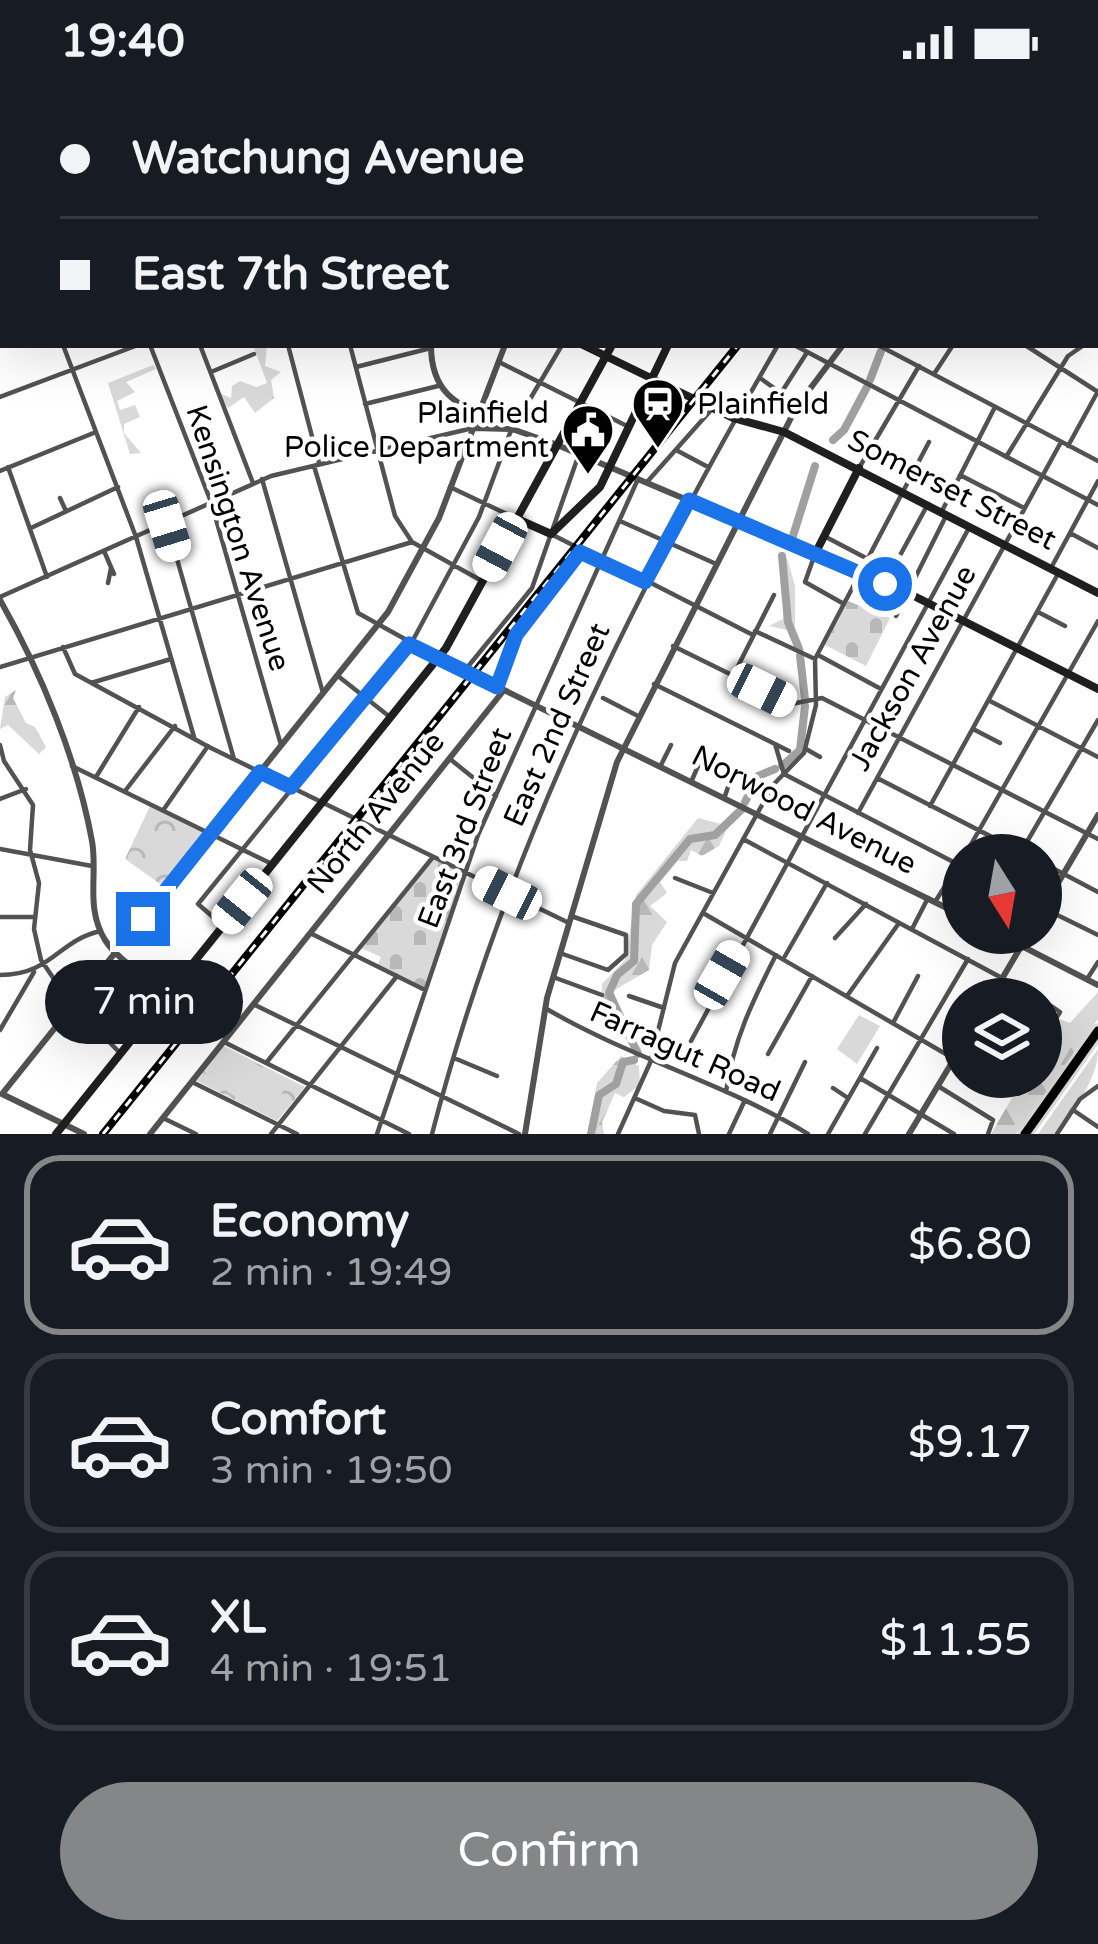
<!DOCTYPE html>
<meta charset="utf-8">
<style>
body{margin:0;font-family:"Varela Round",sans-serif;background:#242831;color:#f1f3f6;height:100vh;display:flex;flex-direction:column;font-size:45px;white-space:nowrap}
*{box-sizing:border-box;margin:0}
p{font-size:39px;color:#9ea1a6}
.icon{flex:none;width:66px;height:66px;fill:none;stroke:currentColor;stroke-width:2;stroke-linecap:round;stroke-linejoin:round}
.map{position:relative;height:1050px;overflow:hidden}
.sheet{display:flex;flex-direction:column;background:#171b24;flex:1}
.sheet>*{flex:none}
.hud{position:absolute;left:0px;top:0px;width:1098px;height:264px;box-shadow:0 12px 48px #0002;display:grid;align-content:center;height:264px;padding:0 60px;background:#171b24}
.needle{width:78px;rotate:169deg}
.controls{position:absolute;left:942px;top:750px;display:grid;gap:24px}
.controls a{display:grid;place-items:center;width:120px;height:120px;border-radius:50%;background:#171b24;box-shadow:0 12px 48px #0002;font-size:60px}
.end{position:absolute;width:54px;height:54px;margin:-27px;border:15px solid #1a73e8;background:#fff;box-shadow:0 0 0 6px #fff}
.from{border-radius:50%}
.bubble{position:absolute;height:84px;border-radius:42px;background:#171b24;box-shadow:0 12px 48px #0002;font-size:39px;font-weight:600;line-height:84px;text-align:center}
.car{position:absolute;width:36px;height:72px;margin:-36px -18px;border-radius:15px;box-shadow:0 0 9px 3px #0007;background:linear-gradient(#fff 24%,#345 0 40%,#fff 0 76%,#345 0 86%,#fff 0)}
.hud b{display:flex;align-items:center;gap:42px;height:114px;font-size:45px}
.hud b+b{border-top:3px solid #363941}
.hud i{width:30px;height:30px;background:#f1f3f6}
ul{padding:21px 0 0;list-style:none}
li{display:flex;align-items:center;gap:36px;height:180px;margin:0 24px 18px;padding:0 36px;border:6px solid #363941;border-radius:36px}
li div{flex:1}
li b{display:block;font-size:45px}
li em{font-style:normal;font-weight:600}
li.current{border-color:#858687}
li>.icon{width:108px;height:108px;stroke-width:1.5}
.action{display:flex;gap:24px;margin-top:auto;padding:24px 60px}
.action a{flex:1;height:138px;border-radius:72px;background:#858687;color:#fff;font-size:48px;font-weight:600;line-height:138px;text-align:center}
.status{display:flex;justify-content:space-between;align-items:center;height:84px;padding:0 60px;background:#171b24;direction:ltr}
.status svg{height:33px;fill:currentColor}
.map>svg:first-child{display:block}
.forest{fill:url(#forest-firs)}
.cemetery{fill:url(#cemetery-stones)}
.park{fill:url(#park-crowns)}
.garden{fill:#d9d9d9}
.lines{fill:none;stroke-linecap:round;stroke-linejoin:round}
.stream{stroke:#a0a0a0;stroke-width:3}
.river{stroke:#a0a0a0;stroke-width:8}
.trunk-casing{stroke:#dbdbdb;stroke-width:15}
.minor{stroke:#525252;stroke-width:4.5}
.tertiary{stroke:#525252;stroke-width:6}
.secondary{stroke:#1f1f1f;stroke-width:8}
.trunk{stroke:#000;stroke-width:9}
.rail-casing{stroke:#000;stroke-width:8}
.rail{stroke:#fff;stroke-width:3;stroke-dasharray:9;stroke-linecap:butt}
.route{stroke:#1a73e8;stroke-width:15}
.labels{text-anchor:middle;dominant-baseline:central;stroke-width:9;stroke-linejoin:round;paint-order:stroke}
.poi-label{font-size:30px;fill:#000;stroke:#fff;text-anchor:start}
.street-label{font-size:30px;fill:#000;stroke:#fff}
</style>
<div class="status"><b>19:40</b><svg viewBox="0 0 49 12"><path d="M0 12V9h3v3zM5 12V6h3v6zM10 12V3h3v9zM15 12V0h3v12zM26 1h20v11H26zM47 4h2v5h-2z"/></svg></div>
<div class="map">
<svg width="1098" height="1050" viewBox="0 0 1098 1050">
<defs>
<pattern id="forest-firs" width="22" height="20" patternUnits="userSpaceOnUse" patternTransform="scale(3)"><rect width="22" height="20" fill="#d9d9d9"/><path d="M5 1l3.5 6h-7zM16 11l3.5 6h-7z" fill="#b8b8b8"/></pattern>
<pattern id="cemetery-stones" width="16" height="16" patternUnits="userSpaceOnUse" patternTransform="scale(3)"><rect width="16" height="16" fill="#d9d9d9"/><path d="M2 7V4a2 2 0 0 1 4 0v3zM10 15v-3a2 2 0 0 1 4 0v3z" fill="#b8b8b8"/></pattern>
<pattern id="park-crowns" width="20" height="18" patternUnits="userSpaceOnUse" patternTransform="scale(3)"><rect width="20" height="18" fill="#d9d9d9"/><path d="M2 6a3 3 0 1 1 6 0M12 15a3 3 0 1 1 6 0" fill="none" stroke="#b8b8b8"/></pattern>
</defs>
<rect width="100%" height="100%" fill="#fff"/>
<path class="forest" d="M 253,261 L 267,261 L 265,282 L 281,288 L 271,296 L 274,314 L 255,329 L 244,313 L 228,324 L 217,308 L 231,314 L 232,302 L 240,297 L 256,303 L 267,299 Z
M 153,281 L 156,285 L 126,298 L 135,308 L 117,317 L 120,326 L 135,321 L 140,333 L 124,340 L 124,349 L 141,369 L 130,370 L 108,299 Z
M 778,470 L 787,474 L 795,502 L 795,544 L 804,567 L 796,564 L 791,547 L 769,542 L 783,535 L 785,508 Z
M 16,606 L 13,614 L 26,639 L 35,643 L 46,663 L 39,670 L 8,641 L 0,645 L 5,613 Z
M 698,734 L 725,741 L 726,747 L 719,762 L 702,772 L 691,766 L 687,777 L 678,777 L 660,798 L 667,809 L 650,822 L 667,838 L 652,861 L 649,886 L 613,907 L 624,934 L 637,941 L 642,971 L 619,949 L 617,936 L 601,925 L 602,900 L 625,876 L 636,811 Z
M 1098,908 L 1098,935 L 1016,1050 L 991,1050 L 1024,993 L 1041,993 L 1041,965 L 1059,935 L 1070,939 Z
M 1098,965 C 1098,997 1073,1025 1056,1050 L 1038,1050 Z
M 621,972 L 639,982 L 640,1001 L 624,1013 L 615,1009 L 602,1038 L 604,1050 L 588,1050 L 597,999 Z"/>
<path class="cemetery" d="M 848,517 L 890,534 L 866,582 L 825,561 Z
M 431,772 L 464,788 L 425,905 L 377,882 L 381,873 L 359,863 Z"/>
<path class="park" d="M 150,722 L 205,750 L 163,802 L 125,775 Z
M 224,962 L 305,1003 L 277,1037 L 197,997 Z"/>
<path class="garden" d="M 859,931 L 880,942 L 857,980 L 837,965 Z
M 243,974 L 288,996 L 272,1030 L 227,1008 Z"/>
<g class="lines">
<path class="stream" d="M 312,3 L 313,0"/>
<path class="river" d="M 1095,26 L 1098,25
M 870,296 L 881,267
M 833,356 L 844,346 L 867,303
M 792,455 L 815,382
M 782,472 L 788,538 L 799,565
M 800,572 L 805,615
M 782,682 L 800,666 L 805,622
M 745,718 L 758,692 L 775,685
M 638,970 L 609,909 L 617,891 L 634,877 L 636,820 L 690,755 L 715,751 L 742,725
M 591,1050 L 599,1011 L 616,1000 L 623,978 L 634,976"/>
<g class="trunk-casing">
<path id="trunk" d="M 1025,1050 L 1098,947"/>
</g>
<path class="minor" d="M 5,0 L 6,3
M 59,0 L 59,3
M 201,0 L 205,3
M 241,0 L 242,3
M 364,0 L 365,3
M 412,0 L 413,3
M 466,0 L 467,3
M 599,0 L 605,3
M 668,0 L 673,3
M 26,3 L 35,0
M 301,3 L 302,0
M 564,3 L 566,0
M 711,3 L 713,0
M 928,3 L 930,0
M 1095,89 L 1098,90
M 0,105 L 3,113
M 1095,137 L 1098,133
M 0,147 L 3,146
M 1095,169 L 1098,170
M 0,197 L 3,196
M 1095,204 L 1098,201
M 0,249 L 3,248
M 1095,256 L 1098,255
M 63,261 L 136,453 L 194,653
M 150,261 L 211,418 L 281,661
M 200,261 L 253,399
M 288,261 L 319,379
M 350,261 L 395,432 L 412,458 L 482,497
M 707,261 L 711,261
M 794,261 L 1098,421
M 878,261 L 1098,377
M 1025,261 L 1098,308
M 499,278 L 627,342
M 356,283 L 431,264
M 211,288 L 254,270
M 934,290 L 953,261
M 760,294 L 781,309 L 806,270
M 0,313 L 138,261
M 365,320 L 438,302
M 1068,362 L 1097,309
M 676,366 L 708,383
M 1006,373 L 1068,272 L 1084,261
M 314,382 L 358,529 L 439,574
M 8,383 L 47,493
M 859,384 L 919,282
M 0,387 L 96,348
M 960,391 L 1024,424
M 262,395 L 323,609
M 647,398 L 712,325
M 450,403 L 515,434
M 60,414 L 66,427
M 942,427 L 995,323
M 620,437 L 714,479
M 167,440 L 234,675
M 31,444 L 118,403
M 1070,449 L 1098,464
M 551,450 L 602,476
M 824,452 L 866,474
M 104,467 L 114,490
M 579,468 L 600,473 L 753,551
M 815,470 L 805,498 L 844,520
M 1051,484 L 1098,397
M 108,499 L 111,484
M 885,499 L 928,420
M 0,513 L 271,392 L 473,344
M 1038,528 L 1065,542
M 896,532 L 947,430
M 755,547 L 815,575
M 673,562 L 791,620 L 822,614 L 1098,755
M 63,563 L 75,590 L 209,663 L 569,839
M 818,571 L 881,605
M 0,583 L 412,458
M 466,585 L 532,504 L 579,370
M 338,592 L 390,633
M 733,592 L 774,511
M 91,599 L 171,575
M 654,600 L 789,667
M 497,603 L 516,551 L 579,468
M 603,614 L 638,632
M 990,617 L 1098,673
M 973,645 L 1000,659
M 775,660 L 784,690 L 963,783
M 0,661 L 4,677 L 33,721 L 30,766 L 39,799 L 34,845 L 41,876 L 69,917 L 120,969
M 806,665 L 820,673
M 450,675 L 496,712
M 661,681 L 671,661
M 72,682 L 272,780
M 96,693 L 139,623
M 877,694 L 1027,771
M 692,696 L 701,675
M 125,707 L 175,642
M 725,712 L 732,691
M 0,715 L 26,705
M 930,722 L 1059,488
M 164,725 L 208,662
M 858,729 L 1061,358
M 743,755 L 1041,915
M 0,765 L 92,782
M 1021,768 L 1098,636
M 965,771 L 1098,537
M 1041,778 L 1098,808
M 675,794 L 713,809
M 935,818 L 960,778
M 1041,823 L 1098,851
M 703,829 L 963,980
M 0,833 L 35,833
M 221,840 L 198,820 L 413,556 L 479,433 L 510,349 L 562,261
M 912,845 L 928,814
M 312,850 L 425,906
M 835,854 L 866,820
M 560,869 L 608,886 L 626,870 L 626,851 L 571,832
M 785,872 L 827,799
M 0,891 C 52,891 58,856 101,847
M 553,893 L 602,911
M 1087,895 L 1098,878
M 629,912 L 664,924
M 847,912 L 899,839
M 1041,915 L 1060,928 L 1046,951 L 1041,951
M 255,921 L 519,1050
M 545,924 C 630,974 725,999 808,1050
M 893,939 L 918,892
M 0,946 L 34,888
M 691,957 L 970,442
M 224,958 L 409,1050
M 768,970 L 812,892
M 454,974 L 497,992
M 266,979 L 433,773
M 985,993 L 1011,1008 L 1022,993
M 860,994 L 954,1050
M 192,998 L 297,1050
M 938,1002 L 993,1036 L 988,1050
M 833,1004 L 848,1014
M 726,1008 C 733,957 753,916 776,871
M 637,1015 L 664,1027 L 695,1031 L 699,1050
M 1073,1026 L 1098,1043
M 163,1034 L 196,1050
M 271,1050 L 397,892
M 377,1050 L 478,751 L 638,395
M 432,1050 C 505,769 633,511 778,261
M 618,1050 L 650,979 L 675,879 L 773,701 L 804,669 L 816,621 L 815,575 L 929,358
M 729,1050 L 745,1016
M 770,1050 L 805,978
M 828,1050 L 877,964
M 865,1050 L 968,875
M 1057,1050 L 1080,1015 L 1098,1002"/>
<path class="tertiary" d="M 649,3 L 650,0
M 431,261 C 431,312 459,321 501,340
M 473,344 L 512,345 L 555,360 L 815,470
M 0,516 C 41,588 77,675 92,757 C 98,791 85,823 105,856 C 120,879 147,891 167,909
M 439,574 L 963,832
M 1041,828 L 1098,731
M 996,849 L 1098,901
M 990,915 L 1029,849
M 84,1050 L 2,1010 L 388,528 L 439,434 L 505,261
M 150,1050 L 504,606
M 525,1050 L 547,914 L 617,678 L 797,322 L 843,261
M 909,1050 L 963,960"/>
<path class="secondary" d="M 96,0 L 100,3
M 877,0 L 883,3
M 763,3 L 765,0
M 819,3 L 820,0
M 1035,3 L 1037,0
M 583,261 L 733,334 L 784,348 L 1098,509
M 859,384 L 815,470 L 908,509 L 1098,605
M 515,434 L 551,450 L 600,403 L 668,261
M 56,1050 L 446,564 L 612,261"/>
<use href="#trunk" class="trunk"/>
<g class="rail-casing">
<path id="rail" d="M 946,3 L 948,0
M 103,1050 L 738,261"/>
</g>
<use href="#rail" class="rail"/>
</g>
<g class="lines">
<path class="route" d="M 143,835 L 260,688 L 291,703 L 409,560 L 497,603 L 516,551 L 580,468 L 645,498 L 689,416 L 885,500"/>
</g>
<defs>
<g id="station-pin" transform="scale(2.7)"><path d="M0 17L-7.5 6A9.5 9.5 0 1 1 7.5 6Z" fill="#000" stroke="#fff"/><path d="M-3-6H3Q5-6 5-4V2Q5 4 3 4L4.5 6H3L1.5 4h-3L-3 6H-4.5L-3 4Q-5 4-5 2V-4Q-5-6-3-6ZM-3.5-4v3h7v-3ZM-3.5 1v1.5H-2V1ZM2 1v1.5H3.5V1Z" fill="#fff"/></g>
<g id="civic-pin" transform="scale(2.7)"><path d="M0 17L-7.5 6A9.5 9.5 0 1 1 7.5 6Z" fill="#000" stroke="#fff"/><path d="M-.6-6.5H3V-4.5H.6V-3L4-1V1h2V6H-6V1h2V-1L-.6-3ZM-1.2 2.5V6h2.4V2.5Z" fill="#fff"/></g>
</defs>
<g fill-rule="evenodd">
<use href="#station-pin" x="658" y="320"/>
<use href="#civic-pin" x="588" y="346"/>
</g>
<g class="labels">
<g class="poi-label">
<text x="697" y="320">Plainfield</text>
<text x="549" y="329" text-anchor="end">Plainfield<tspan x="549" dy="34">Police Department</tspan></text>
</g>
<g class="street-label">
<text transform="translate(952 406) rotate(27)">Somerset Street</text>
<text transform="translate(238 454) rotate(72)">Kensington Avenue</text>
<text transform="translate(913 584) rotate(-61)">Jackson Avenue</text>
<text transform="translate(557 641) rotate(-66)">East 2nd Street</text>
<text transform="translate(804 726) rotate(27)">Norwood Avenue</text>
<text transform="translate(376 729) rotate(-51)">North Avenue</text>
<text transform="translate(465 744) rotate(-69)">East 3rd Street</text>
<text transform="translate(685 968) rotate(24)">Farragut Road</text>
</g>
</g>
</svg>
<div class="controls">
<a><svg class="needle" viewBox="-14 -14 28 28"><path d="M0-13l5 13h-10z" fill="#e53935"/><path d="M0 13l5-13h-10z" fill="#9ea1a6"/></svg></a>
<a><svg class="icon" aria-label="layers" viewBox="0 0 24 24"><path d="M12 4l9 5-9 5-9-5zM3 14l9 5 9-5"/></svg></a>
</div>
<i class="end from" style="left:885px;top:500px"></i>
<i class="end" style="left:143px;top:835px"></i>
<div class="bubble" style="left:45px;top:876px;width:198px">7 min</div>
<i class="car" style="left:167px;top:442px;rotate:163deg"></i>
<i class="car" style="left:500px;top:463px;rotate:208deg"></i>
<i class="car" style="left:762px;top:606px;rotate:116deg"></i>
<i class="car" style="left:507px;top:809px;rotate:296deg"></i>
<i class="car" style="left:242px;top:817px;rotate:219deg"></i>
<i class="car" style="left:722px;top:891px;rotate:30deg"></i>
<div class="hud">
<b><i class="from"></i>Watchung Avenue</b>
<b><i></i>East 7th Street</b>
</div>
</div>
<section class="sheet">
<ul>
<li class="current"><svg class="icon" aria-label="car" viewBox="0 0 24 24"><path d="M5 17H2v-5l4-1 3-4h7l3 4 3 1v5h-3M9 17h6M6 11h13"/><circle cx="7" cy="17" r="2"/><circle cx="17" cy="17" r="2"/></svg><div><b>Economy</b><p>2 min · 19:49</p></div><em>$6.80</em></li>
<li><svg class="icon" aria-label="car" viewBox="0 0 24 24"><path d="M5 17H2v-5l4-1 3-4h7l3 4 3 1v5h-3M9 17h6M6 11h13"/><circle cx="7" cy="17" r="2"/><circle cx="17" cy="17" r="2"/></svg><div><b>Comfort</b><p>3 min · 19:50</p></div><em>$9.17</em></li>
<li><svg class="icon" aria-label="car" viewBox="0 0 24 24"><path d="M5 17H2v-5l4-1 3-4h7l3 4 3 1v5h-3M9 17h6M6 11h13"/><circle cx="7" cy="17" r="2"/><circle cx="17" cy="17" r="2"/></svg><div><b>XL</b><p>4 min · 19:51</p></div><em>$11.55</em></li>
</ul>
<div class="action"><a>Confirm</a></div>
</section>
